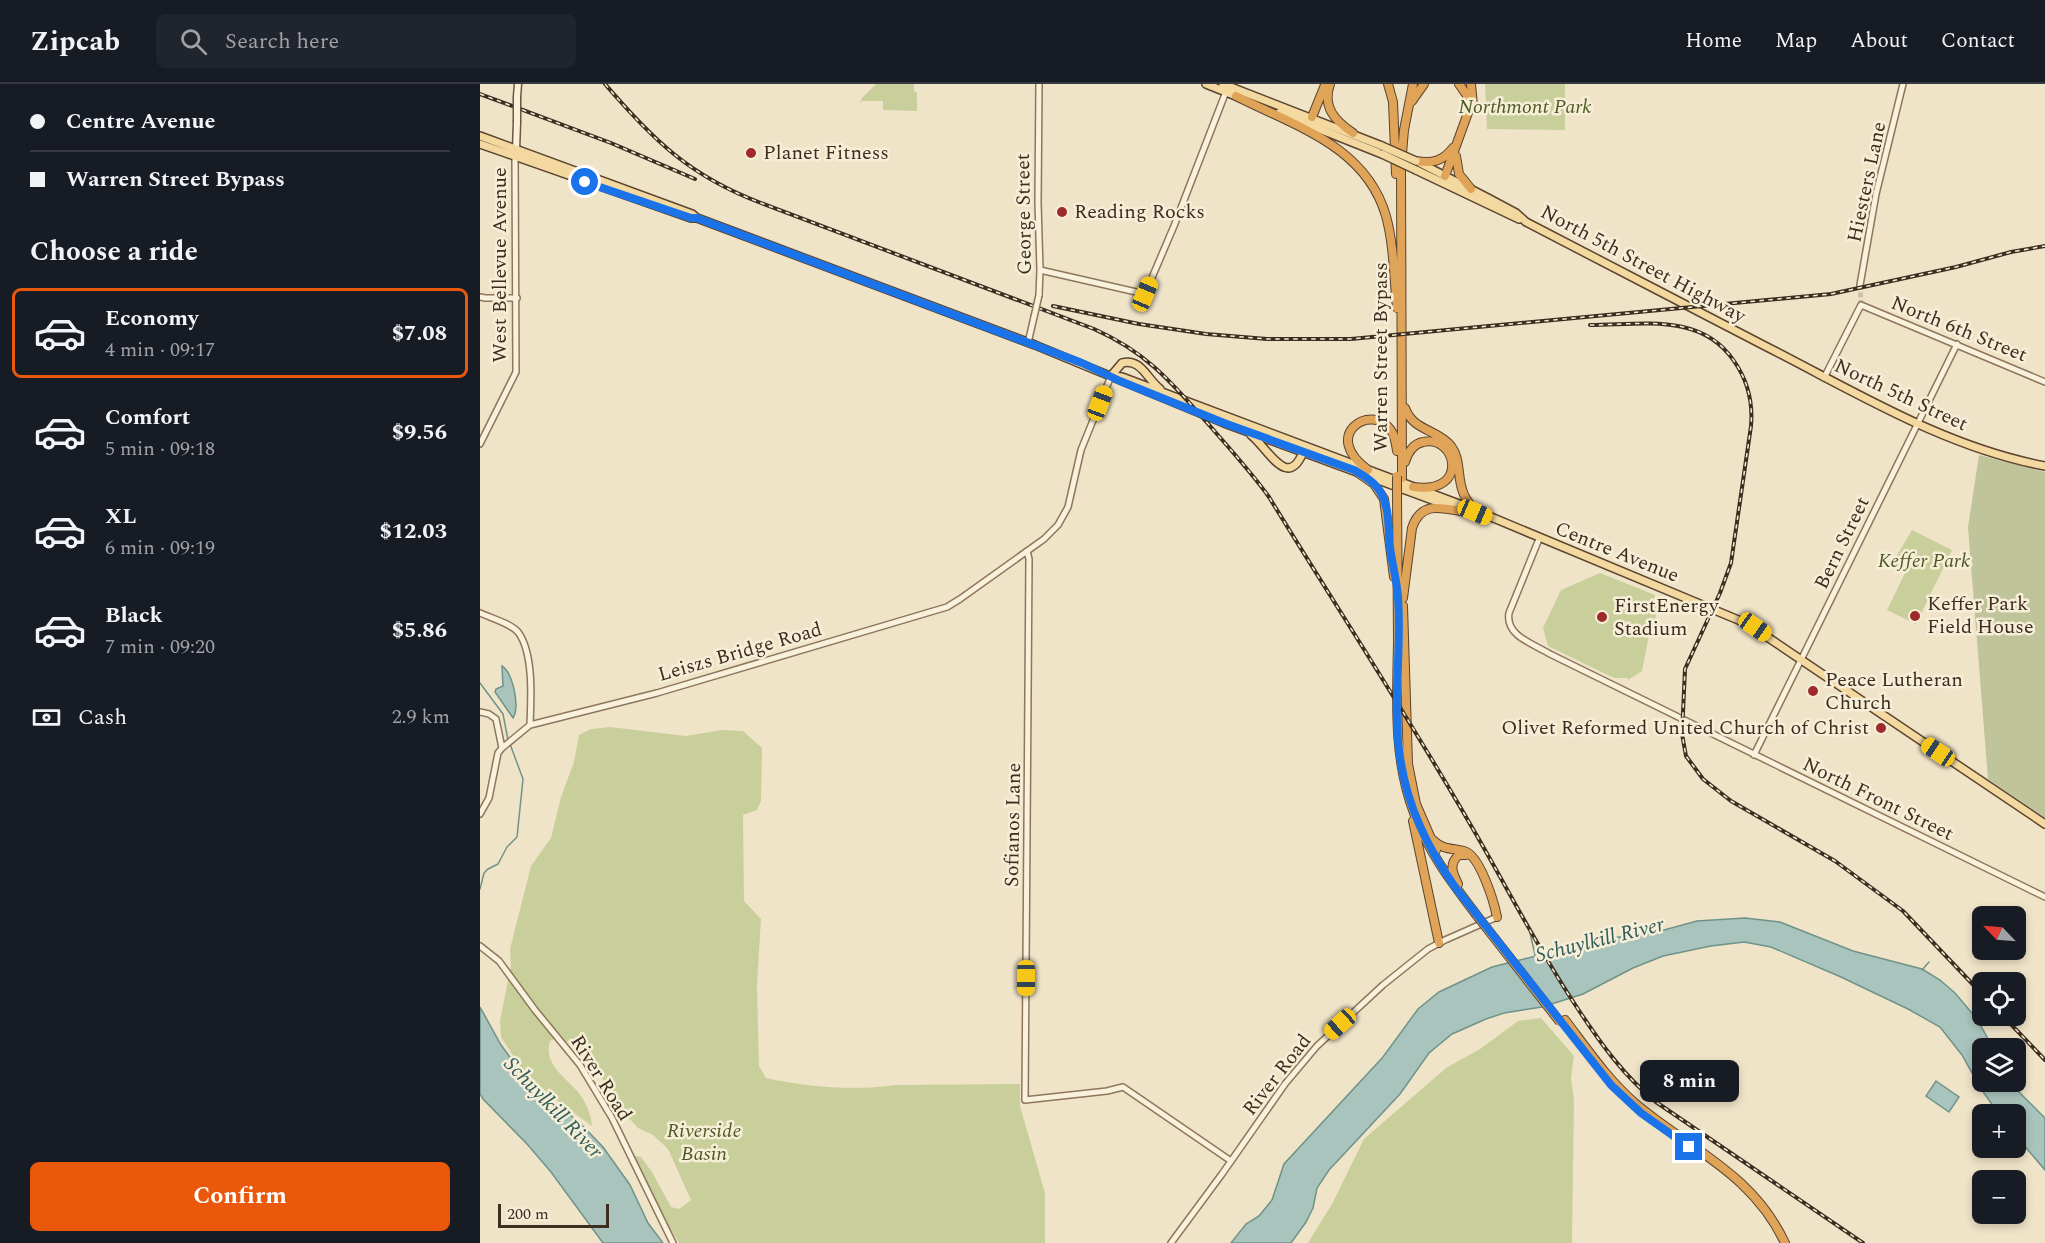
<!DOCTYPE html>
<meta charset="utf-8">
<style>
body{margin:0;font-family:Spectral,serif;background:#20242c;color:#f1f3f6;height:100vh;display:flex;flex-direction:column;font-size:22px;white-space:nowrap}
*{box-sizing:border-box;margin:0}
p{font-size:20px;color:#9ea1a6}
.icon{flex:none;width:33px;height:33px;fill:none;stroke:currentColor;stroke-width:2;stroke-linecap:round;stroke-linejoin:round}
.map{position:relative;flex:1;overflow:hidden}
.side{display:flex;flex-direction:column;background:#171b24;width:480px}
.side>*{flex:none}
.top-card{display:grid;align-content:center;height:132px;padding:0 30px;background:#171b24}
.needle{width:39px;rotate:295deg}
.buttons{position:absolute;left:1492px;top:822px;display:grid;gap:12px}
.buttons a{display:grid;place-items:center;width:54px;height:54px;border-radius:9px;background:#171b24;box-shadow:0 3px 9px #0003;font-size:30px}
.scale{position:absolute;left:18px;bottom:15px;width:111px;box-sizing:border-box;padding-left:6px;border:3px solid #3d2e20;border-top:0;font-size:16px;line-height:21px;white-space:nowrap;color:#3d2e20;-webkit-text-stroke:4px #f7eed8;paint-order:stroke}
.end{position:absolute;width:27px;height:27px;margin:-14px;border:8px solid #1a73e8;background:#fff;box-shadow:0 0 0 3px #fff}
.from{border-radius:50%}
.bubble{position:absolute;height:42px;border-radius:9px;background:#171b24;box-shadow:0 3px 9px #0003;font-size:20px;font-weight:700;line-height:42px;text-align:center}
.car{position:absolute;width:18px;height:36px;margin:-18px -9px;border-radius:8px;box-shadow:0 0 4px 2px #0007;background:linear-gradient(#f5c518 24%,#345 0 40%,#f5c518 0 76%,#345 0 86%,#f5c518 0)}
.top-card b{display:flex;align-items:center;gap:21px;height:57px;font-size:22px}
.top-card b+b{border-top:2px solid #363941}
.top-card i{width:15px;height:15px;background:#f1f3f6}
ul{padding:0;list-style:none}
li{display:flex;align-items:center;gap:18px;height:90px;margin:0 12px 9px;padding:0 18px;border:3px solid transparent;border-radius:9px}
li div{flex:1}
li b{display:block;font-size:22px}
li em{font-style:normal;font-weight:700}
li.active{border-color:#ea580c}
li>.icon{width:54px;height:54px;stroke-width:1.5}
h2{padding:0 30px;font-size:27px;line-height:72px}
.pay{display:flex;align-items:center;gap:15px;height:66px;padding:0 30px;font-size:22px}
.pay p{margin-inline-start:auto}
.action{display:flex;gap:12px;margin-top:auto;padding:12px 30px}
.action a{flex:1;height:69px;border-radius:9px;background:#ea580c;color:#fff;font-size:24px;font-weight:700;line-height:69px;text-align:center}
header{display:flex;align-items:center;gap:36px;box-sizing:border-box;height:84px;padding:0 30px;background:#171b24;border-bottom:2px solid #363941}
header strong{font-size:28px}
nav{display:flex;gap:33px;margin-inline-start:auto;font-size:21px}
.search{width:420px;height:54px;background:#20242c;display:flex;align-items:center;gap:15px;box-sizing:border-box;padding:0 21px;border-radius:9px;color:#9ea1a6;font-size:22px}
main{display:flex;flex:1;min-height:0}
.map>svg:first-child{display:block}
.green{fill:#c9cf9b}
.cemetery{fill:#bfc49a}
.water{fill:#a9c4bc;stroke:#6f938a;stroke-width:1.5}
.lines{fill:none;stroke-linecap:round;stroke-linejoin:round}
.stream{stroke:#6f938a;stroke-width:1.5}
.tertiary-tunnel{stroke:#ccc0a6;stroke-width:5;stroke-dasharray:5 2.5;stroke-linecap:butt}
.tertiary-casing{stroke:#8d765c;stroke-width:8}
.secondary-casing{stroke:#6f573f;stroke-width:9}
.primary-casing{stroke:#5b4430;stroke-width:10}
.motorway-casing{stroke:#5b4430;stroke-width:10}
.tertiary{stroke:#faf1dc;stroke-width:5}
.secondary{stroke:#faf1dc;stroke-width:6}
.primary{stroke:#f3d9a0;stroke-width:7}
.motorway{stroke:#e0a458;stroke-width:8}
.rail-casing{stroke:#3d2e20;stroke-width:4}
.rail{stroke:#f7eed8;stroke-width:1.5;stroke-dasharray:4.5;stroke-linecap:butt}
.tertiary-bridge-casing{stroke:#8d765c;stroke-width:8;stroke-linecap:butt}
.secondary-bridge-casing{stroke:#6f573f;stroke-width:9;stroke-linecap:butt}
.primary-bridge-casing{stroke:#5b4430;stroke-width:10;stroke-linecap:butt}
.motorway-bridge-casing{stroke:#5b4430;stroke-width:10;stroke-linecap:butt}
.tertiary-bridge{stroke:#faf1dc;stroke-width:5}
.secondary-bridge{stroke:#faf1dc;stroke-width:6}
.primary-bridge{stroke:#f3d9a0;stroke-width:7}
.motorway-bridge{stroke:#e0a458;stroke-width:8}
.route{stroke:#1a73e8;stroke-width:8}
.poi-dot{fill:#9e2a2b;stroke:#f7eed8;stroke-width:2}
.labels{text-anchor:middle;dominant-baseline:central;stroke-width:5;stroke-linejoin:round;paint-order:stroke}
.park-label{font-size:20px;font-style:italic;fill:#4d5a26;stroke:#f7eed8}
.poi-label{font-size:20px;fill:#3d2e20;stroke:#f7eed8;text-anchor:start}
.street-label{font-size:20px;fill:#3d2e20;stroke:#f7eed8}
.water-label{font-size:21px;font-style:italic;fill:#2f5d5a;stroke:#f7eed8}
</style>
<header>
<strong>Zipcab</strong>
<div class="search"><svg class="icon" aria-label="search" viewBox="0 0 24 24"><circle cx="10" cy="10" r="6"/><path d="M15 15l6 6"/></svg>Search here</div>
<nav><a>Home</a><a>Map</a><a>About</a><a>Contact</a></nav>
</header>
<main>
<section class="side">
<div class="top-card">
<b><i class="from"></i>Centre Avenue</b>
<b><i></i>Warren Street Bypass</b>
</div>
<h2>Choose a ride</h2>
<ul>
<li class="active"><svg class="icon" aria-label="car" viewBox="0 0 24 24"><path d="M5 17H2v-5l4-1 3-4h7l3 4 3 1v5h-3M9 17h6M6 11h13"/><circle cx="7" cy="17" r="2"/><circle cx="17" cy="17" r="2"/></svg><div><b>Economy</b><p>4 min · 09:17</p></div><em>$7.08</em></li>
<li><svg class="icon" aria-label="car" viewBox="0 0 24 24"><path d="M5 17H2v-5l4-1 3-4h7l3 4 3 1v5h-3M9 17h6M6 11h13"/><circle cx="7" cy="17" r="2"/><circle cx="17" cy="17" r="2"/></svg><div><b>Comfort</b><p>5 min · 09:18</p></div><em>$9.56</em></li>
<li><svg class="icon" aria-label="car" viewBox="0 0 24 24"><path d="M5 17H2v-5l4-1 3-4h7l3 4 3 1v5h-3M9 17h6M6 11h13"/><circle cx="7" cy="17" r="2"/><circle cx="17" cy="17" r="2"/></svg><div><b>XL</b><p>6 min · 09:19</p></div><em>$12.03</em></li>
<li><svg class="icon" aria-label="car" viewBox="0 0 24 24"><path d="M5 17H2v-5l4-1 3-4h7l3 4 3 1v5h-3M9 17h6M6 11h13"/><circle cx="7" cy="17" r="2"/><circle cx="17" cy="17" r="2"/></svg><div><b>Black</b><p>7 min · 09:20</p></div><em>$5.86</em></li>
</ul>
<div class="pay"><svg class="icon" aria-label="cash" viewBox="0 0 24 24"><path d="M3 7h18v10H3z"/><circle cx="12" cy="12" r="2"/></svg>Cash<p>2.9 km</p></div>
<div class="action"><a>Confirm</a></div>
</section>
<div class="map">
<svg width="1565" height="1159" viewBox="0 0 1565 1159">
<rect width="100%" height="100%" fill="#f0e4c8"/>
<path class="green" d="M 396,0 L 434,0 L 434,8 L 437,8 L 437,27 L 403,26 L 403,17 L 382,17 L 380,19 L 382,14 Z
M 1005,0 L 1085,0 L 1085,46 L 1007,45 Z
M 1432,446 L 1472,466 L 1436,540 L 1407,526 L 1426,487 L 1412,480 Z
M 1120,489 L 1175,511 L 1174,520 L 1178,521 L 1173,546 L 1170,546 L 1162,587 L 1148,596 L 1147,594 L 1134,594 L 1068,562 L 1063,544 L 1081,506 Z
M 130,643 L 206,652 L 242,646 L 263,647 L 282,664 L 281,717 L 277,726 L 263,731 L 264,817 L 281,835 L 277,900 L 279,982 L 286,994 C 326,1003 375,1007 415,1001 L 540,1000 L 540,1022 L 565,1109 L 565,1159 L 199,1159 L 175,1119 L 151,1071 L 161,1073 L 172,1088 L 191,1123 L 199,1125 L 211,1116 L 188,1065 L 173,1051 L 158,1044 L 146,1031 L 120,991 L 92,959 L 74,955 L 70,957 C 63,980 85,993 98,1008 C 106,1018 111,1030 112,1042 L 69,1011 L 40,982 L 21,953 L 20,937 L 31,881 L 30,865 L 51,782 L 71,754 L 81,713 L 94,678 L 99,651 L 111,645 Z
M 1061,934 L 1094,972 L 1091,994 L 1094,1016 L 1092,1159 L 828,1159 L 852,1120 L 884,1055 L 966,984 L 1000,965 L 1038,937 Z"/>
<path class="cemetery" d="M 1499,371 L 1565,388 L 1565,734 L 1508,695 L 1488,443 Z"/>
<path class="water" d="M 22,582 C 33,589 40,623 33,634 L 15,608 L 16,605 L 23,602 Z
M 1265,834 L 1300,838 L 1373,867 L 1442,885 L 1460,896 L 1475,909 L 1497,935 L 1513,964 L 1503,964 L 1503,998 L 1529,998 L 1565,1034 L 1565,1086 L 1536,1052 L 1536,1030 L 1519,1030 L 1501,1005 L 1482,971 L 1460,943 L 1428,925 L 1361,893 L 1291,863 L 1264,858 L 1231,862 L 1183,872 L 1153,884 L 1103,910 L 1062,923 L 1024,929 L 1006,935 L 972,950 L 949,969 L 920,1010 L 849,1086 L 837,1104 L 833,1124 L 826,1138 L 811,1159 L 751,1159 L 766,1140 L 779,1132 L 792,1116 L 804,1080 L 903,973 L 938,925 L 959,908 L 1012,883 L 1123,855 L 1173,849 L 1217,837 Z
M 0,923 L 21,961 L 40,987 L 66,1012 L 99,1038 L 123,1063 L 150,1101 L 168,1139 L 183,1159 L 123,1159 L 71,1088 L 47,1060 L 3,1015 L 0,1010 Z
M 1456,997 L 1479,1013 L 1469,1028 L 1446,1012 Z"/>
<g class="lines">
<path class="stream" d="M 0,599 L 23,630 L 28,656
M 0,805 L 4,789 L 8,785 L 18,780 L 27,763 L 37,753 L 43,695 L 30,660
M 1050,849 L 1056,875
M 1442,886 L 1449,878"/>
<path class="tertiary-tunnel" d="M 1380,201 L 1381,221"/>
<g class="tertiary-casing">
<path id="tertiary" d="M 560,186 L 665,210 L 694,142 L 747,5
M 1380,201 L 1396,110 L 1423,0
M 559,211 L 560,186 L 558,119 L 559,0
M 0,213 L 5,214 L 37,214
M 548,259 L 554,233
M 1344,294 L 1381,221 L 1565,298
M 0,360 L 36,288 L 35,70
M 1059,455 L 1029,529 C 1025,552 1054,560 1070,570 L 1565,813
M 547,467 L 549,475 L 545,1016 L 627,1007 L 643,1003 L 751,1077
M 0,529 C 11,534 30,539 38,548 C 54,569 51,616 50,641
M 0,628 L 9,630 L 16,635 L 22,664
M 1274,671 L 1477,260
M 0,730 L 9,714 L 18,669 L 22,664 L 50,641 L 177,609 L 467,523 L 480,515 L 564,455 L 578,441 L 588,423 L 601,366 L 631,292
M 0,862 L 19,877 L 55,926 L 100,981 L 132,1034 L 193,1159
M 691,1159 L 742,1090 L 805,1000 L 837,962 L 903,901 L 948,865 L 965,856 L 1017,833"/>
</g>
<g class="secondary-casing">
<path id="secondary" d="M 37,13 L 38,0
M 36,66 L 37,38"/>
</g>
<g class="primary-casing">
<path id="primary" d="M 726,0 L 761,14
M 743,0 L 902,62
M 799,29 L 902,70
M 0,52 L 212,130 L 217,134 L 555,261 L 744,339 L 985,428 L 995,428
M 0,60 L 211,134 L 217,134
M 938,78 L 1008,114 L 1036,129 L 1046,138 C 1126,179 1205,221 1285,262 C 1376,308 1464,363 1565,382
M 936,86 L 1039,135
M 631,292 L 642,279 C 661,274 667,295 680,305
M 634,292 L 642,293 L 987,423 L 1268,540 L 1565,740
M 771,351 C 789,365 809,410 825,363"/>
</g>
<g class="motorway-casing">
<path id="motorway" d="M 850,0 C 842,23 855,37 873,49
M 908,0 L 913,18 L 916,90
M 991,0 L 993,21
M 756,12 C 815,42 886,62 906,132 C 914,161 914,194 917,224
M 932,17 L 944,0
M 832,33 L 845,1
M 976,72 L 979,90 L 991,105
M 936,77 C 952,80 963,77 973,64
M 965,92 L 989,26 L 988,13 L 979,0
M 925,324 C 933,347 957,345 971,362 C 981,375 977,393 983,408 C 985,415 991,421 995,428
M 925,378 C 928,368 933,360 943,358 C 976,350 991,411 933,403
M 874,386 L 894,400 L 904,415 L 914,493
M 888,386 C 840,351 891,319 910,345 C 915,351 916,359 917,367
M 922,394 L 921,81 L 924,46 L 933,0
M 917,408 C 917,458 918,508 918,558 C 917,615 913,674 934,729 C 948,768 973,800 998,833
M 923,514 L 932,444 C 941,416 963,424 985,428
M 923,522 L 928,680 L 936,720 L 956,766
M 933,737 L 959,859
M 953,756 C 963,766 972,764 984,767 C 1000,771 1014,818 1017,833
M 978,800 C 973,790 968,780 979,771 L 986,771
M 1085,936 C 1107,965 1128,996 1156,1020 C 1211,1066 1273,1090 1305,1159"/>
</g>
<use href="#tertiary" class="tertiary"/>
<use href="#secondary" class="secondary"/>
<use href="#primary" class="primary"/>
<use href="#motorway" class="motorway"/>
<g class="rail-casing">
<path id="rail" d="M 125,0 C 174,57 210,92 281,119 L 614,245 C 668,269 692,299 730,342 C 750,365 771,388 789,413 C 857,524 928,632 993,745 C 1028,805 1059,867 1098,925 C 1121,960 1144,992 1176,1018 L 1383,1159
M 0,10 L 131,59 L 215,95
M 573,222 L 659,240 L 726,250 L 787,255 L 871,255 L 1351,210 L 1476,183 L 1531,168 L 1565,162
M 1110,241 C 1161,241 1221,228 1254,277 C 1268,297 1273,319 1271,342 L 1251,479 L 1240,509 L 1205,585 L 1202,650 L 1206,672 L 1223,695 L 1251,717 L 1355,777 L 1423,827 L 1503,911
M 1523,932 L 1565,976"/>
</g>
<use href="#rail" class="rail"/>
<g class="tertiary-bridge-casing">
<path id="tertiary-bridge" d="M 554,233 L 559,211"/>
</g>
<g class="secondary-bridge-casing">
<path id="secondary-bridge" d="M 37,38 L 37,13"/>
</g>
<g class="primary-bridge-casing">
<path id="primary-bridge" d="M 902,62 L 936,77
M 902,70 L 936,86"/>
</g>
<g class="motorway-bridge-casing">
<path id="motorway-bridge" d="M 917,408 L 917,392
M 998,833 L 1080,938"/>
</g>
<use href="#tertiary-bridge" class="tertiary-bridge"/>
<use href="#secondary-bridge" class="secondary-bridge"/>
<use href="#primary-bridge" class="primary-bridge"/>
<use href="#motorway-bridge" class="motorway-bridge"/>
</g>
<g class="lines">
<path class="route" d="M 105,98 L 211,134 L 217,134 L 602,279 L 640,297 L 744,339 L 874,386 C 884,392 895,398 901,409 C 910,425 908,446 910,463 C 912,480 917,497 918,513 C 922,566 912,620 920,673 C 927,722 947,763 975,803 L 1131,1001 L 1161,1029 L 1209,1063"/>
</g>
<g class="poi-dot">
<circle cx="271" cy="69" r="6"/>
<circle cx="582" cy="128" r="6"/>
<circle cx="1435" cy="532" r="6"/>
<circle cx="1122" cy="533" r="6"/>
<circle cx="1333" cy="607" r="6"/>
<circle cx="1401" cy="644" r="6"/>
</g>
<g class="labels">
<g class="park-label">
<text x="1045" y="23">Northmont Park</text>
<text x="1444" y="477">Keffer Park</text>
<text x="224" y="1047">Riverside<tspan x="224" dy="23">Basin</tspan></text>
</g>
<g class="poi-label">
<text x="283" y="69">Planet Fitness</text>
<text x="594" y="128">Reading Rocks</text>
<text x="1447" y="520">Keffer Park<tspan x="1447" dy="23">Field House</tspan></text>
<text x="1134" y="522">FirstEnergy<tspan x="1134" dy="23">Stadium</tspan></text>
<text x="1345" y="596">Peace Lutheran<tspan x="1345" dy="23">Church</tspan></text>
<text x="1389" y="644" text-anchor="end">Olivet Reformed United Church of Christ</text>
</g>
<g class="street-label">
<text transform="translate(1387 98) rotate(-78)">Hiesters Lane</text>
<text transform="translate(544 130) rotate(-91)">George Street</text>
<text transform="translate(1163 180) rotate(28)">North 5th Street Highway</text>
<text transform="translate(20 181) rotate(-90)">West Bellevue Avenue</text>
<text transform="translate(1479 245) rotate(22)">North 6th Street</text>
<text transform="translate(901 273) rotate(-90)">Warren Street Bypass</text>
<text transform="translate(1421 311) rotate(25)">North 5th Street</text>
<text transform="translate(1362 459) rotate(-64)">Bern Street</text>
<text transform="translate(1137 468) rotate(22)">Centre Avenue</text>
<text transform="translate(260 568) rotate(-16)">Leiszs Bridge Road</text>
<text transform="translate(1398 715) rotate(26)">North Front Street</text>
<text transform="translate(533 741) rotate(-89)">Sofianos Lane</text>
<text transform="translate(797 991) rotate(-52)">River Road</text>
<text transform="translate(121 994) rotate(58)">River Road</text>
</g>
<g class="water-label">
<text transform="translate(1120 856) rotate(-14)">Schuylkill River</text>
<text transform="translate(73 1024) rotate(46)">Schuylkill River</text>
</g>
</g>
</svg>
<div class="buttons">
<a><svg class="needle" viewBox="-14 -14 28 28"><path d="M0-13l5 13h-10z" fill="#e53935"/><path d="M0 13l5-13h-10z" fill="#9ea1a6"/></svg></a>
<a><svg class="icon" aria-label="locate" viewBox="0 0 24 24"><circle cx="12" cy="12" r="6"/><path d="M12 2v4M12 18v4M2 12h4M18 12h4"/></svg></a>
<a><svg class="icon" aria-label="layers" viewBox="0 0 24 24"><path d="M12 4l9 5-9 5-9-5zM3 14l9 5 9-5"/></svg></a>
<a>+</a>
<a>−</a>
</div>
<div class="scale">200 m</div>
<i class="end from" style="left:105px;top:98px"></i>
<i class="end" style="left:1209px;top:1063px"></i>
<div class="bubble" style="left:1160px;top:976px;width:99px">8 min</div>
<i class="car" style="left:665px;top:210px;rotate:23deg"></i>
<i class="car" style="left:620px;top:319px;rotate:21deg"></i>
<i class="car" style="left:995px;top:428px;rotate:113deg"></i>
<i class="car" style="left:1275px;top:543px;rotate:125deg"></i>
<i class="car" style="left:1458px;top:668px;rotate:304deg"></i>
<i class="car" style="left:546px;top:894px;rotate:180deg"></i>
<i class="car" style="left:860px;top:940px;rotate:228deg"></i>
</div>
</main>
